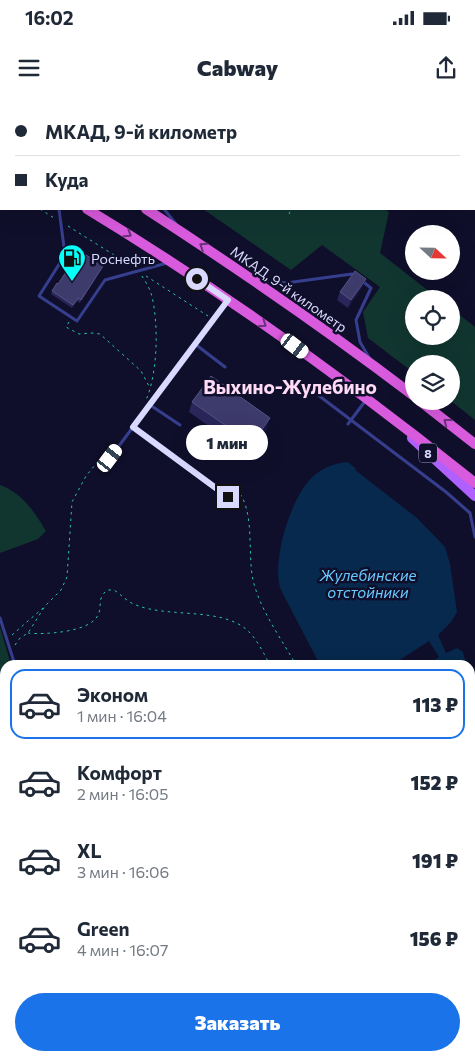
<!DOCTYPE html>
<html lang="ru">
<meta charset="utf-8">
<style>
body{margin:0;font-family:Commissioner,sans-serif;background:#f2f2f3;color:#1f2937;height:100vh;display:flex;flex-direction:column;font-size:19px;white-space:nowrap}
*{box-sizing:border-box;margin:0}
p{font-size:16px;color:#747a83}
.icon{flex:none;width:28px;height:28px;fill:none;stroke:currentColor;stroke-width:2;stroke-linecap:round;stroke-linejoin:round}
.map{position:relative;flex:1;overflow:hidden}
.sheet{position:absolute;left:0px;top:560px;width:475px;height:401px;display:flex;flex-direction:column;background:#fff;border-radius:15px 15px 0 0;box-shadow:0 5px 20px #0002}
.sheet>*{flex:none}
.banner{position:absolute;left:0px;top:0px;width:475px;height:110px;box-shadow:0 5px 20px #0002;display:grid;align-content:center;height:110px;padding:0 15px;background:#fff}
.needle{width:32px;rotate:112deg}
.tools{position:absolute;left:405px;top:125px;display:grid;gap:10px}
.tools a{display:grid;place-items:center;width:55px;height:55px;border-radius:50%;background:#fff;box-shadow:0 5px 20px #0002;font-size:25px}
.end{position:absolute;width:22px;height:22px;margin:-11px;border:6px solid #d9d9ff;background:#111;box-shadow:0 0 0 2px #111}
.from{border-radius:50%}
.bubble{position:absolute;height:35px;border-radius:18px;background:#fff;box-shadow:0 5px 20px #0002;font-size:16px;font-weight:800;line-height:35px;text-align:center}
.car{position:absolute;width:15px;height:30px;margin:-15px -8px;border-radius:6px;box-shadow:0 0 4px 1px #0007;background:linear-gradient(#fff 24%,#345 0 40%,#fff 0 76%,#345 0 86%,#fff 0)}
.banner b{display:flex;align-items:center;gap:18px;height:48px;font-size:19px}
.banner b+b{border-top:1px solid #e0e1e3}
.banner i{width:12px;height:12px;background:#1f2937}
ul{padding:9px 0 0;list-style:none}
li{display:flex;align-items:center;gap:15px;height:70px;margin:0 10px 8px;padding:0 5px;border:2px solid transparent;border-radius:15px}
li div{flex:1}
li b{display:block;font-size:19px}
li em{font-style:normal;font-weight:800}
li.selected{border-color:#1a73e8}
li>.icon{width:45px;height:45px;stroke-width:1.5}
.action{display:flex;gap:10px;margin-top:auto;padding:10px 15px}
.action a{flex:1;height:58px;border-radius:30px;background:#1a73e8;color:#fff;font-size:20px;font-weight:800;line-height:58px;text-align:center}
.status{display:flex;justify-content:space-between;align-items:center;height:35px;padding:0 25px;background:#fff;direction:ltr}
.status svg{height:14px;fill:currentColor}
header{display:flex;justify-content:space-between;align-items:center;height:65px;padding:0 15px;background:#fff;font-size:22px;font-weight:800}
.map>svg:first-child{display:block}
.green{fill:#113630}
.water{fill:#06294d}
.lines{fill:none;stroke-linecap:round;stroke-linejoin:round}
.path{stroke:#26c6a8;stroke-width:1;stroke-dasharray:2.5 4;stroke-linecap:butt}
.service{stroke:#363e8e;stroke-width:3}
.tertiary{stroke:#363e8e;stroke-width:8}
.secondary{stroke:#707eff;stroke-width:9}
.primary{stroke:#b060ff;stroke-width:10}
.trunk{stroke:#d85add;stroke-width:10}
.wall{fill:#2a265a}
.shaded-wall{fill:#181540}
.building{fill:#3d3a6c;stroke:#555383}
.oneway{stroke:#6a317b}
.route{stroke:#d9d9ff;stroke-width:6}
.labels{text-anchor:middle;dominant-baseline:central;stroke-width:5;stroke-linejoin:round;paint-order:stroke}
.shield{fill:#100f2b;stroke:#9d9cbf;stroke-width:1}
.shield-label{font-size:12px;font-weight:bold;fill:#d9d9ff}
.poi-label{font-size:14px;fill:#d9d9ff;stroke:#100f2b;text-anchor:start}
.street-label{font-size:14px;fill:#d9d9ff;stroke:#100f2b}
.water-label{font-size:15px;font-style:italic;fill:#67cbff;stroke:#100f2b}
.district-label{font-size:19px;font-weight:bold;fill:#ffdbf6;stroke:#100f2b}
</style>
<div class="status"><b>16:02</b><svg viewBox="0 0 49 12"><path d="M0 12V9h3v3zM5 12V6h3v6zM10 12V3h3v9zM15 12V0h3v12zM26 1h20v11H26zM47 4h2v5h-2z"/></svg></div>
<header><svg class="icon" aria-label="menu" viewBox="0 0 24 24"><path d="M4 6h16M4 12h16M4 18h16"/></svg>Cabway<svg class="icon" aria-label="share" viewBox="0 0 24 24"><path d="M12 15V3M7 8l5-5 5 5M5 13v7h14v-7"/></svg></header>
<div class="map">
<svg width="475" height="961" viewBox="0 0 475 961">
<rect width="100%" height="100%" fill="#100f2b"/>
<path class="green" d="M 203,109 L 384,109 L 389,112 L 380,153 L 439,199 L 414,199 L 414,236 L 451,236 L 451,208 L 475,227 L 475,320 L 451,301 L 451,264 L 414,264 L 414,273 L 368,238 L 363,212 L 380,187 L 322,145 L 291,170 Z
M 0,385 C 22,393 34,411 46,431 L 38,439 L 0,453 Z
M 0,527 L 11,565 L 5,565 L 5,653 L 0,654 Z
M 5,807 L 5,853 L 0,851 L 0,809 Z
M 470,837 L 475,839 L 475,961 L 455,961 L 452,956 L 470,956 Z"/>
<path class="water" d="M 348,362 L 356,369 L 355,370 L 417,418 L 445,447 L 450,464 L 457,512 L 451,522 L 438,535 L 446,553 L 457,548 L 463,552 L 466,565 L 427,565 L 439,557 L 429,541 L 392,565 L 320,565 L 281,490 C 270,463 292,391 316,374 C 326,366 336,363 348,362 Z
M 470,582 L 475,597 L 475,742 L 470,745 Z"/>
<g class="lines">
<path class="path" d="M 113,0 L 115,1
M 212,0 L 214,1
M 333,0 L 335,1
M 402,0 L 406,1
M 252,1 L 257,0
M 446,1 L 449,0
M 0,84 L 1,85
M 40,109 L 54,118
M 289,114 L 291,109
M 68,126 L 133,167
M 142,176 C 145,181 149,187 151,193 C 159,221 158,273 146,300
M 146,176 L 208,216
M 69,222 L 66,227 L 79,234 L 92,233 L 100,234 L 141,271 L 150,288
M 232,392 L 235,388 C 256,407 247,453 253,480 C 260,510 281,538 296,565
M 28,533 C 44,535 91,532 98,515 C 103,505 96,500 107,490 L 114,490 C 122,495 127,502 136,505 C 168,518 221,507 247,530 C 257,539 264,554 270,565
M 12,535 L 43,508
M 15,545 L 20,538 L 28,533 L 45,506 L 61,490 L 67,477 L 72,402 L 86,376 L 100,359 L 105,359
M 470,777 L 475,778
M 470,794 L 475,795
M 470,812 L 475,811
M 0,852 L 5,854
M 470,853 L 475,855
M 470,905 L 475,904
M 470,936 L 475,938
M 330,956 L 333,961
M 462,956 L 463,961"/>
<path class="service" d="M 0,64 L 1,64
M 59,109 L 65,155 L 39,196 L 77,221 L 105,180 L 167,163
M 164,109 L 176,124
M 258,180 L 286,183 L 352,174 L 355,176
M 362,181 L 371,188 L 356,220 L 360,242 L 370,259
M 195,244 L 225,267
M 318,295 L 446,392 L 470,413 L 475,437
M 150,305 L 180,325
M 348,324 L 366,300
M 133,327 L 228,397
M 110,358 L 226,202
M 0,518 L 15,565
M 0,943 L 5,946
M 151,956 L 151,961"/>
<path class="tertiary" d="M 367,0 L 369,1
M 474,18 L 475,17"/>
<path class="secondary" d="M 0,685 L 5,684
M 310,956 L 313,961"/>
<path class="primary" d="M 412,338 L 475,396"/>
<path class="trunk" d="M 0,20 L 1,21
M 0,56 L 1,57
M 87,109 C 222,191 352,284 475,383
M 146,109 C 237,168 327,230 414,296
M 420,301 L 475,344"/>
</g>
<path class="wall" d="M 103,166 L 102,169 L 80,203 L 77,201 L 72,208 L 51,194 L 52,191 L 58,184 Z
M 363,186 L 348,208 L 337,200 L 340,192 Z
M 192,302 L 267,328 L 248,354 L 189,312 Z
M 5,739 L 5,784 L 0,785 L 0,741 Z
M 5,826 L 5,837 L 1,835 Z
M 244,956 L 288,956 L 291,961 L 247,961 Z
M 444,956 L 454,956 L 457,961 L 447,961 Z"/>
<path class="shaded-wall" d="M 103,166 L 102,169 L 80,203 L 81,200 Z
M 366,179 L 363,186 L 348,208 L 351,200 Z
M 270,318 L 267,328 L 248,354 L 252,344 Z
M 5,754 L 5,755 L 0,769 L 0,756 Z
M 5,761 L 5,784 L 0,785 L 0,774 Z
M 0,897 L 5,897 L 5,900 L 0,900 Z"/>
<path class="building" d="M 80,151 L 103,166 L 81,200 L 78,198 L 73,205 L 52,191 L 57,183 L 58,184 Z
M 355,171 L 366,179 L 351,200 L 340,192 Z
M 211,276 L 270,318 L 252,344 L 192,302 Z
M 5,739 L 5,754 L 0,756 L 0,741 Z
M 0,885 L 5,885 L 5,897 L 0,897 Z
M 2,945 L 5,946 L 5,956 L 15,956 L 19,959 L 20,956 L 30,956 L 36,960 L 35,961 L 0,961 L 0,947 L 1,947 Z
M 266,956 L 288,956 L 291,961 L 270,961 Z
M 446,956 L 454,956 L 457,961 L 449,961 Z
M 83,957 L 91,961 L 81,961 Z
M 408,958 L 410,961 L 404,961 Z"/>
<defs><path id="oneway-chevron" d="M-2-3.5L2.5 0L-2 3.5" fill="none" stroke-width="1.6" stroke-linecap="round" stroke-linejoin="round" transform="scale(1.25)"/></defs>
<g class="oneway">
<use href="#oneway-chevron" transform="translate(128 134) rotate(33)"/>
<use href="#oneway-chevron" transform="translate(203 146) rotate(-147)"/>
<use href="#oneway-chevron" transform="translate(263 224) rotate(35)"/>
<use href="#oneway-chevron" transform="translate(447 322) rotate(-142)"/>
</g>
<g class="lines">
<path class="route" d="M 197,179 L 228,200 L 133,327 L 228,397"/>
</g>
<defs>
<g id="fuel-pin" transform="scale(1.4375)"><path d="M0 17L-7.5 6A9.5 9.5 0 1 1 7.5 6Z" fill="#05fff9" stroke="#100f2b"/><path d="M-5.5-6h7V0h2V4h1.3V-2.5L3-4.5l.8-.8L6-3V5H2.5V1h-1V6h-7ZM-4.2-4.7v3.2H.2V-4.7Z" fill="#111"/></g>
</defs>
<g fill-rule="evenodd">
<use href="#fuel-pin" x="72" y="158"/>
</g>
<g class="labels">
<rect class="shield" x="419" y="343.5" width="18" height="19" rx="4"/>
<g class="shield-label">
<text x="428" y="353">8</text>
</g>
<g class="poi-label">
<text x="91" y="158">Роснефть</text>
</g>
<g class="street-label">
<text transform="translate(289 189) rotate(35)">МКАД, 9-й километр</text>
</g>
<g class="water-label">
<text x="368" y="475">Жулебинские<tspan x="368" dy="17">отстойники</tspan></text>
</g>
<g class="district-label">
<text x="290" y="286">Выхино-Жулебино</text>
</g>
</g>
</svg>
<div class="tools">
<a><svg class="needle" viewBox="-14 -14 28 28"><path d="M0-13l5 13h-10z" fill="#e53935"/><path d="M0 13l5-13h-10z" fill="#747a83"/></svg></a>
<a><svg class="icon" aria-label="locate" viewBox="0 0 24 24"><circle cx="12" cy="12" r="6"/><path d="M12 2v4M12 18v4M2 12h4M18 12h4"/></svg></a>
<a><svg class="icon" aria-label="layers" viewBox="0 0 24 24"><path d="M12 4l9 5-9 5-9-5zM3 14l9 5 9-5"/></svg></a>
</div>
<i class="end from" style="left:197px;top:179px"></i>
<i class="end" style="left:228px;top:397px"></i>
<div class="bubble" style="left:186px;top:325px;width:82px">1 мин</div>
<i class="car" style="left:295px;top:246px;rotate:127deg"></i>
<i class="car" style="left:110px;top:358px;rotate:37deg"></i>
<div class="banner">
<b><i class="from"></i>МКАД, 9-й километр</b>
<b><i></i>Куда</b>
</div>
<section class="sheet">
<ul>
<li class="selected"><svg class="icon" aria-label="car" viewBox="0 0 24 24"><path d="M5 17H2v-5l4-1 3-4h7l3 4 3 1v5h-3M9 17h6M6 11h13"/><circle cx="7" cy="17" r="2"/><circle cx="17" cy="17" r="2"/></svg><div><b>Эконом</b><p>1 мин · 16:04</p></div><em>113 ₽</em></li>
<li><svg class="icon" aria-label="car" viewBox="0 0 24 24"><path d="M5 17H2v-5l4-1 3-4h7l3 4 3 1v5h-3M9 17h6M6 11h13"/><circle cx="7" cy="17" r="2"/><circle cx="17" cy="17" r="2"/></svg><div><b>Комфорт</b><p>2 мин · 16:05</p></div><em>152 ₽</em></li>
<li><svg class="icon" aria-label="car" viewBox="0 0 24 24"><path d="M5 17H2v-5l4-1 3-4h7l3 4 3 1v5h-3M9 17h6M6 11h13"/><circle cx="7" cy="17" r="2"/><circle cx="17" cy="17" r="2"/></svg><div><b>XL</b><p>3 мин · 16:06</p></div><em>191 ₽</em></li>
<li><svg class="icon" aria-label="car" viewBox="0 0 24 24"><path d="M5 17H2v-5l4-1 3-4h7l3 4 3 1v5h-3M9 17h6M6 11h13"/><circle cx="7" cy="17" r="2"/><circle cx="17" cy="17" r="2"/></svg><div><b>Green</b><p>4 мин · 16:07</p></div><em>156 ₽</em></li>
</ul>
<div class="action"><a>Заказать</a></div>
</section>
</div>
